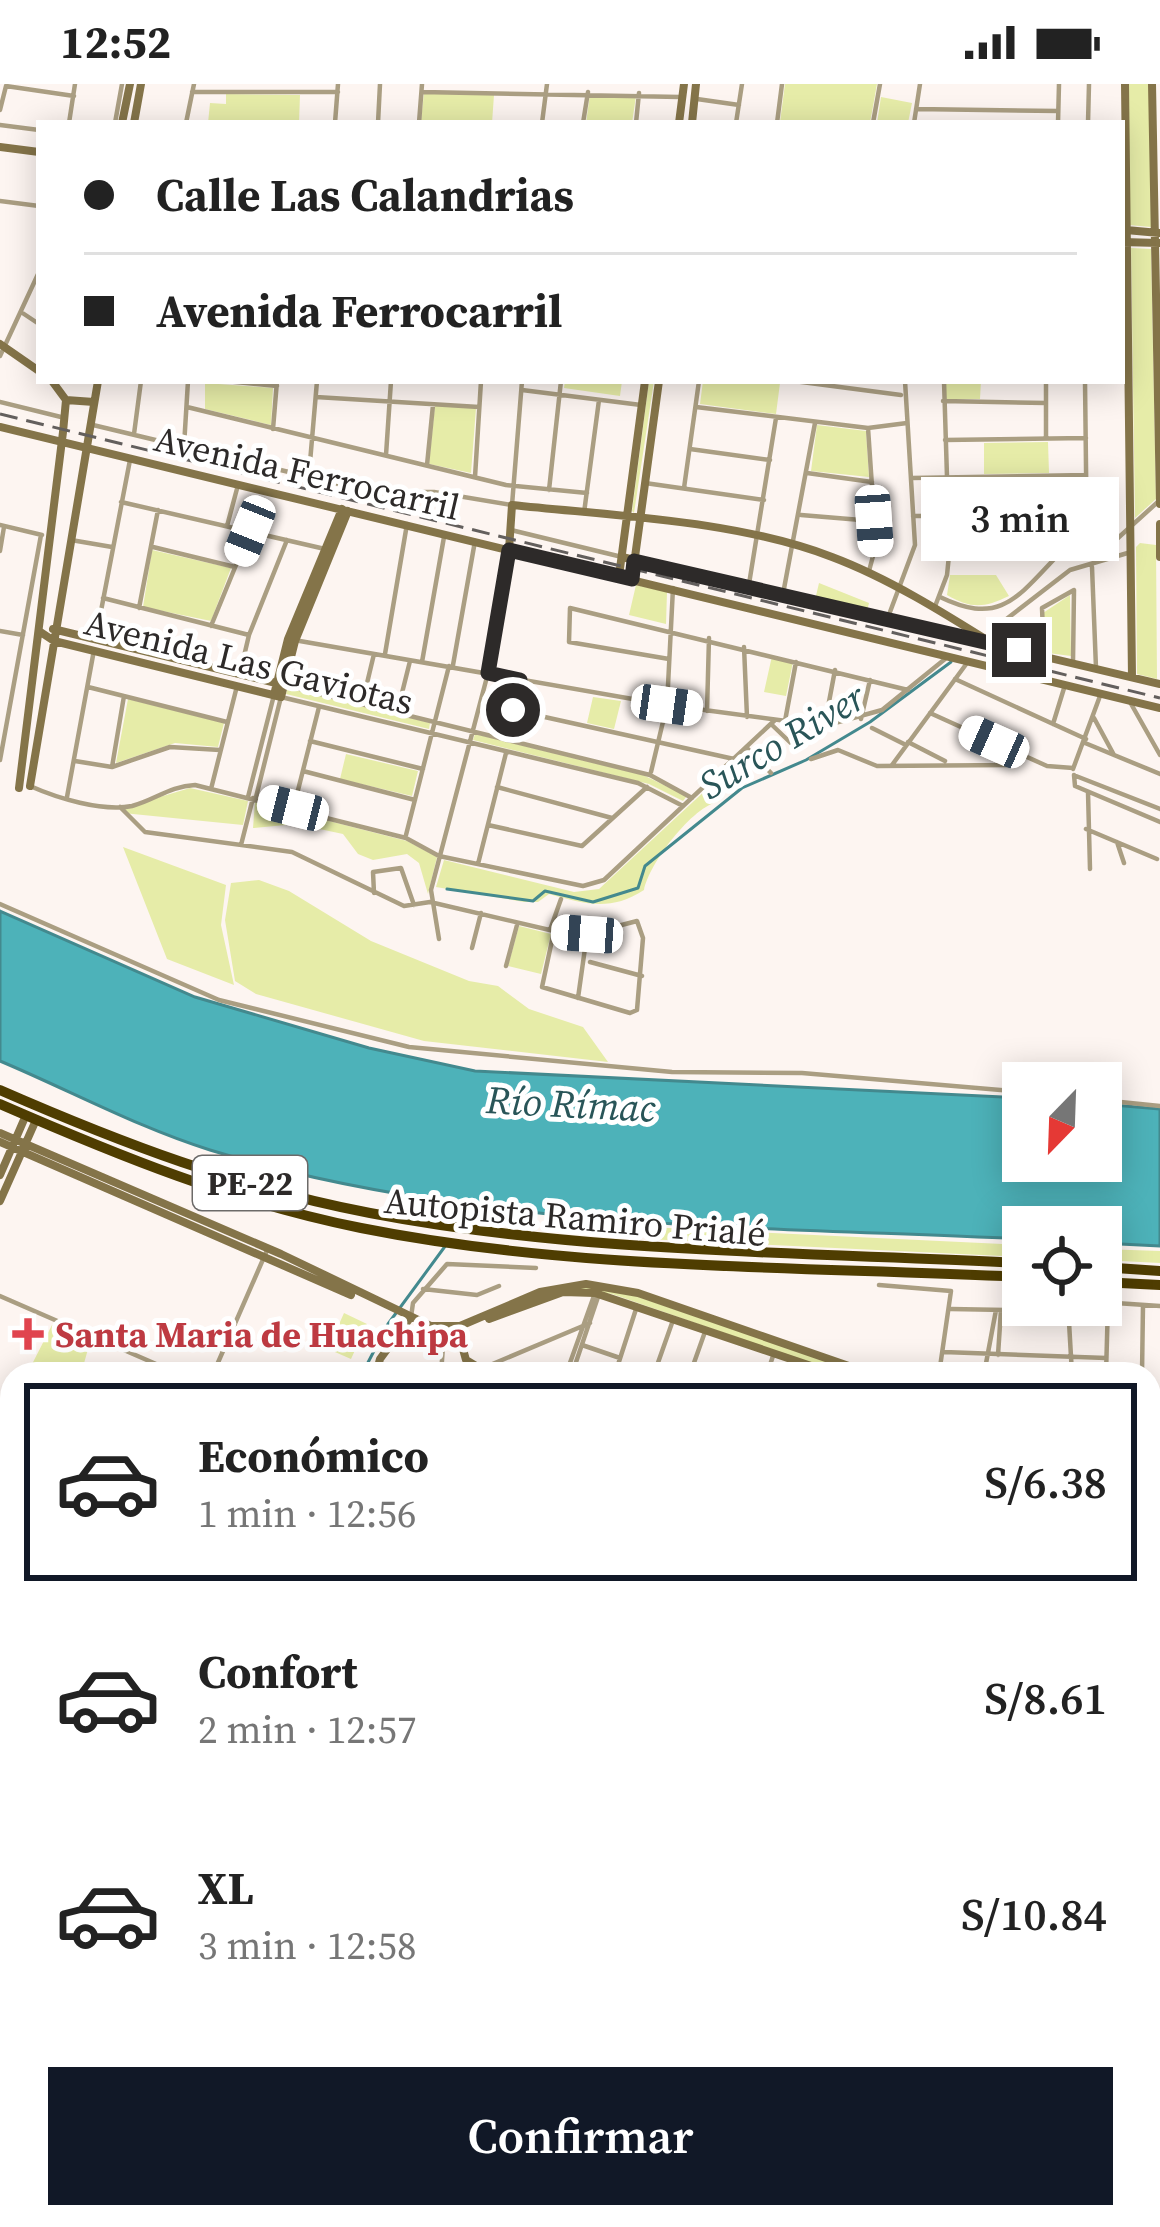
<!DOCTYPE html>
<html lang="es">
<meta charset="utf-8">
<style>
body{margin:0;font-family:"Source Serif 4",serif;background:#f2f2f2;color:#222;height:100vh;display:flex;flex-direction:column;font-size:45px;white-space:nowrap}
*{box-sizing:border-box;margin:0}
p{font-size:39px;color:#767676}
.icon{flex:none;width:66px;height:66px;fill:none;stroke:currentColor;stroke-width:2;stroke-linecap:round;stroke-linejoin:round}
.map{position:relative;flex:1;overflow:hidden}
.details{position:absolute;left:0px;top:1278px;width:1161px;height:867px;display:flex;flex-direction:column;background:#fff;border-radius:36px 36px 0 0;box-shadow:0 6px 30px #0003}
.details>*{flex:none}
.banner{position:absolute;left:36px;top:36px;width:1089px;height:264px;border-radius:0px;box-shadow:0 6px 30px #0003;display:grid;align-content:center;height:264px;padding:0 48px;background:#fff}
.needle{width:78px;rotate:203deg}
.tools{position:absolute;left:1002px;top:978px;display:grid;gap:24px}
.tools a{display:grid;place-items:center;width:120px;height:120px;border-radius:0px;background:#fff;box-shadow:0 6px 30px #0003;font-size:60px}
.end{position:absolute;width:54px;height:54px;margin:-27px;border:15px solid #2d2a29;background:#fff;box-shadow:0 0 0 6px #fff}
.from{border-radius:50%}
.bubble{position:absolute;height:84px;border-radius:0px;background:#fff;box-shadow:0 6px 30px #0003;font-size:39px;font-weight:600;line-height:84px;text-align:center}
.car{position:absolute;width:36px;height:72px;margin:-36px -18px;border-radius:15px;box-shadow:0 0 9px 3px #0007;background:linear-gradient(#fff 24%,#345 0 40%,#fff 0 76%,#345 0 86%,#fff 0)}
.banner b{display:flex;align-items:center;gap:42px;height:114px;font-size:45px}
.banner b+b{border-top:3px solid #e0e0e0}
.banner i{width:30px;height:30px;background:#222}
ul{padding:21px 0 0;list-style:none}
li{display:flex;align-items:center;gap:36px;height:198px;margin:0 24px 18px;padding:0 24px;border:6px solid transparent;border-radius:0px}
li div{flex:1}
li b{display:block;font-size:45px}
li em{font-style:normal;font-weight:600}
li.active{border-color:#111827}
li>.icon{width:108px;height:108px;stroke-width:1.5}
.button{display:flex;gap:24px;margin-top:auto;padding:24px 48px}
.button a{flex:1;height:138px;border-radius:0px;background:#111827;color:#fff;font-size:48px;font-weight:600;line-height:138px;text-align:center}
.status{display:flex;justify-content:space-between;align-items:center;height:84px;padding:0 60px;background:#fff;direction:ltr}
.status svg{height:33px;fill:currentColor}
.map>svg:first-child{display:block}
.green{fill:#e6eca8}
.water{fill:#4db2b9;stroke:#43898e;stroke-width:3}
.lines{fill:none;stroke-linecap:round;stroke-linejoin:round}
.stream{stroke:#43898e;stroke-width:3}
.street{stroke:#aa9e82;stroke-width:4.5}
.secondary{stroke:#847449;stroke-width:8}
.highway{stroke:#4f3d01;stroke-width:10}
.rail{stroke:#635f5d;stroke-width:3;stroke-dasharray:18 9;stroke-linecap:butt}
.route{stroke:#2d2a29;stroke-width:15}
.health-dot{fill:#e0444e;stroke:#fff;stroke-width:4.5}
.labels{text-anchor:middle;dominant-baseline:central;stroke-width:10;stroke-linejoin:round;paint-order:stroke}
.shield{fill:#fff;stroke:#6c6a69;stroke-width:3}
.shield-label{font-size:33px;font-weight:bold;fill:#2d2a29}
.street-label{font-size:36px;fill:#2d2a29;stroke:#fff}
.health-label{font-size:36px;font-weight:bold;fill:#be3a42;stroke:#fff;text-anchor:start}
.water-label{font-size:39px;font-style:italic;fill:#295558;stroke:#fff}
</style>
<div class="status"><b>12:52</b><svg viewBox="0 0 49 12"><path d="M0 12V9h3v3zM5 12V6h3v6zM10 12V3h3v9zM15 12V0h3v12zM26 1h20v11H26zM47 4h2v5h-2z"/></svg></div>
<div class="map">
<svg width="1160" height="2143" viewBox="0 0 1160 2143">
<rect width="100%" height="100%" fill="#fdf5f1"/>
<path class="green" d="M 785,0 L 877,0 L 870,39 L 780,38 Z
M 1127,0 L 1150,0 L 1151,143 L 1129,141 Z
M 424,9 L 494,11 L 492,39 L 421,36 Z
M 226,10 L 300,11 L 299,39 L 208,39 L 210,19 L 226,20 Z
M 590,10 L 636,12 L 632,39 L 586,39 Z
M 881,13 L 912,19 L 908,39 L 877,39 Z
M 1131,164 L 1151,165 L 1156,415 L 1135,434 Z
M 565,297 L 622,297 L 620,312 L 564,304 Z
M 649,297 L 654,297 L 634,429 L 632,427 Z
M 703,297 L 780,299 L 776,330 L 700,320 Z
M 946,297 L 981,297 L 980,315 L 946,315 Z
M 205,299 L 273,304 L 271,341 L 205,325 Z
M 435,321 L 476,324 L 471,389 L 429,380 Z
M 817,341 L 866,347 L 869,393 L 811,387 Z
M 1048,358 L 1049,389 L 984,390 L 984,359 Z
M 1140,459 L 1156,461 L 1157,595 L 1137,590 L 1136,463 Z
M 152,466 L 231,484 L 211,537 L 143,523 Z
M 950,491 L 996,491 L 1009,512 C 984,524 971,525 947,511 Z
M 819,499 L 869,519 L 867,527 L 815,516 Z
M 636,501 L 667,508 L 666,540 L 629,531 Z
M 1070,511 L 1071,572 L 1048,569 L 1043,529 Z
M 772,572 L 793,578 L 786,612 L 764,608 Z
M 288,603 L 430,639 L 429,645 L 286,610 Z
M 593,613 L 621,617 L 614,645 L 587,639 Z
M 128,615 L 224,639 L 218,663 L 175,659 L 116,679 Z
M 475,650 L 643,691 L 687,712 L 683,717 L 649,700 L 473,656 Z
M 346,670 L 418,687 L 412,712 L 340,695 Z
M 190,704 L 248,717 L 243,741 L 123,729 L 123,724 Z
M 708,704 L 720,717 C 692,722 649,780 644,806 C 610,828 585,820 549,810 L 538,818 L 524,818 L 436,803 L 444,776 L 574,808 L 599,805 Z
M 255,718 L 407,757 L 437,773 L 428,810 L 419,779 L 407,770 L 373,776 L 358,770 L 343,750 L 296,740 L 253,744 Z
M 123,763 L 226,801 L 221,841 L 234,901 L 167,875 Z
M 259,796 L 289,807 L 371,857 L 469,897 L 498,902 L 529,925 L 583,943 L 608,978 L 424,957 L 256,910 L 235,897 L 225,836 L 231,799 Z
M 519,842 L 551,850 L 541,890 L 508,882 Z
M 648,1143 L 1023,1161 L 1023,1173 L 646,1155 Z
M 1101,1165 L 1160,1167 L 1160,1179 L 1101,1176 Z
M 583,1202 L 621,1207 L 865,1290 L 842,1290 L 612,1210 L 583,1206 L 519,1220 Z
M 344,1229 L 367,1240 L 351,1275 L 328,1265 Z
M 52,1241 L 90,1258 L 81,1290 L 27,1290 Z"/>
<path class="water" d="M 0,827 L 195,913 L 369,964 L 475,987 L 1023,1014 L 1023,1077 L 1101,1077 L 1101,1020 L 1160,1025 L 1160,1162 L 1101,1159 L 1101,1143 L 1023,1143 L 1023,1155 C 752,1142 472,1146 210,1066 C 139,1044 69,1006 0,977 Z"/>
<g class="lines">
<path class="stream" d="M 447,805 L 533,817 L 545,807 L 593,818 L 638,804 L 645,782 L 742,704 L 806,676 L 870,638 L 951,578
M 465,1142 L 487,1118
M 362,1290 L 388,1240 L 446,1161
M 0,1620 L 12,1619"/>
<path class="street" d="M 6,2 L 74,12
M 192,8 L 338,8
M 422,8 L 680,13
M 697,15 L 739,21
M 916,25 L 1058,27
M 0,26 L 6,2
M 69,39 L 75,0
M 115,39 L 122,0
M 186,39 L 194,0
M 335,39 L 338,0
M 378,39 L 380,0
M 419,39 L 422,0
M 542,39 L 547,0
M 583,39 L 588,8
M 636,39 L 639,9
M 736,39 L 742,0
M 777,39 L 782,0
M 873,39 L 880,0
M 914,39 L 920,0
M 1058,39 L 1059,0
M 1088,39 L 1089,0
M 0,41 L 39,46
M 0,117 L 39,122
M 21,228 L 39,240
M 0,272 L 39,188
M 225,297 L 277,302
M 794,297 L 901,311
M 944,297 L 947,393
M 1046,297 L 1046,354
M 1085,297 L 1087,467
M 522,306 L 641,321
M 316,313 L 479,323
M 943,317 L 1046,319
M 0,318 L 65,334
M 187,323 L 506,401 L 587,409
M 696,323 L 868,344 L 907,339
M 93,341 L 372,408 L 434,408 L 512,421 L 522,297
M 868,344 L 876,461 L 869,487
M 273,345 L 277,297
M 134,350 L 141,297
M 945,356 L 1086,354
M 184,362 L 188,297
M 690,365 L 770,376
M 386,371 L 391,297
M 427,381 L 433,321
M 807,389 L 872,398
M 309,390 L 317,297
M 475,393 L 481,297
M 912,394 L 1086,391
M 645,399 L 764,416
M 684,404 L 699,297
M 549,406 L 561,297
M 121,418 L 325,465
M 584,429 L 599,316
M 801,431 L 873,437
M 913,432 L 1087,431
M 0,441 L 42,451
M 227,442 L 238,401
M 511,446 L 622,473
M 71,456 L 112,463
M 153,463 L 235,483
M 0,467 L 4,443
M 950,471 L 1059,470 L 1108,463 L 1160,416
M 1092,483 L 1096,584
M 749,500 L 776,334
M 783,510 L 815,339
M 940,513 C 1000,542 1017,514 1059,470
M 103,514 L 249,551
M 139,524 L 158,426
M 934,525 L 947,491 L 953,432
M 887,536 L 915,461 L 905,297
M 1000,540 L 1070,486 L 1131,468
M 211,542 L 250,447
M 0,547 L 23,551
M 96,553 L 130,376
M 294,556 L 667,621 L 824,642 L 882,626 L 945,575
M 744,563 L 747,633
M 385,570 L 407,440
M 1044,571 L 1042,524 L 1074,506 L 1073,578
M 669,575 L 569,558 L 570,524 L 908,606
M 422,578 L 444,453
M 453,581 L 475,457
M 240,589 L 249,551 L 287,456
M 955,595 L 1086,655
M 284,601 L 650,691 L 692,714
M 88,603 L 227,638
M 1130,618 L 1160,671
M 362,620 L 374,570
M 513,626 L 734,675
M 707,627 L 709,554
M 397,629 L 410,577
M 930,629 L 1047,682 L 1073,684
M 1094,634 L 1114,671
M 861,635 L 870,596
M 785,637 L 796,578
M 825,639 L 835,586
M 771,640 L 796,664
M 1053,640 L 1065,601
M 872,644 L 906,661
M 506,656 L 520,598
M 310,657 L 423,685
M 908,658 L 945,677
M 1085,659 L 1160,690
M 746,663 L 771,689
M 811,675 L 838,666 L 877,682 L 1011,681 L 1026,672
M 0,676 L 41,451
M 75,677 L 112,683 L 170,663 L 220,666
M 892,681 L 967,579
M 112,683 L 124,612
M 1073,685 L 1100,612
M 303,687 L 415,716
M 651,688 L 667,621 L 673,504
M 1074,691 L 1075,702 L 1160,738
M 1076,692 L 1160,725
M 30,702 C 57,714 102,728 132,722 C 155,716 170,702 195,701 L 406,754 L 439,772 L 583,802 L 604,796 L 775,636
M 497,703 L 612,734
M 211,705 L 237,602
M 1088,708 L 1090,785
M 67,713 L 94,566
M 248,713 L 274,611
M 256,713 L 281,613 L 638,699 L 683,722
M 294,722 L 319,623
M 120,723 L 145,748 L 292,768 L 404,822 L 430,818 L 554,847 L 587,850 L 637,837 L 643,854 L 637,926 L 630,929 L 542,903 L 554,847
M 488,741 L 582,762 L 647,703
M 1086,745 L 1157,775
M 406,751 L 449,582
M 1117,758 L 1124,779
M 241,761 L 253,714
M 478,780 L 506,669
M 374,809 L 373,788 L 401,784 L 414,821
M 0,820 L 219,916 L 409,963 L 672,988 L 802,989 L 1023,1008
M 550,846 L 561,815
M 439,855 L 431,806 L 488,589 L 508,469
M 472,864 L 481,829
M 590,878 L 642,892
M 506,882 L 517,841
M 578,914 L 587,850
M 1101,1016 L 1160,1022
M 879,1201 L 951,1207 L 939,1290
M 423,1205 L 477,1211 L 499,1202
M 0,1212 L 179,1290
M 1101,1218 L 1160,1222
M 951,1225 L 1006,1226 L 1069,1238 L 1072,1290
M 411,1233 L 413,1219 L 447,1180 L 536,1184
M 582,1261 L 620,1274
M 944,1268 L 1106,1274
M 998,1271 L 1001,1226
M 483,1284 L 590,1239
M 213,1290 L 268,1164
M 441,1290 L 444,1248
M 566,1290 L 595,1209
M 572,1290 L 599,1210
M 615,1290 L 637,1222
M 654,1290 L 672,1239
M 690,1290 L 706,1245
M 767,1290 L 774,1269
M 984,1290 L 996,1226
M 1106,1290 L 1108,1219
M 1142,1290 L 1143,1221
M 0,1361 L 12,1366
M 0,1509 L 12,1514
M 1149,1535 L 1160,1535
M 1149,1803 L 1160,1803
M 1149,1948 L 1160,1956
M 1149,2006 L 1160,1995
M 1149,2119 L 1160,2116
M 120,2133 L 131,2143
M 161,2133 L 164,2143
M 168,2133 L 183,2143
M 273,2133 L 290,2143
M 324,2133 L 340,2143
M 800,2133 L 810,2143
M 1058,2133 L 1067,2143
M 245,2143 L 252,2133
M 754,2143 L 765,2133
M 1072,2143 L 1109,2133"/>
<path class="secondary" d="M 1125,0 L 1132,593
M 1152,0 L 1160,420
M 122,39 L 130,0
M 134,39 L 141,0
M 679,39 L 684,0
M 692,39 L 696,0
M 0,63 L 39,68
M 1126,146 L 1159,149
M 1122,158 L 1159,159
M 0,260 L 39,287
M 66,316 L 94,318
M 0,343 L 1160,624
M 1160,440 L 1160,473
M 509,466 L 512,421 C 614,432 736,436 832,473 C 888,494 944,529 995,561
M 622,473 L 1160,600
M 619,492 L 645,297
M 632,495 L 659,297
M 53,545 L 284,601
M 39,547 L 54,557 L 281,613 L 295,557 L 348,427
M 274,611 L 288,555 L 342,425
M 30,702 L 98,297
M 19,704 L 63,348 L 66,316 L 52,297
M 0,1049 L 281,1170 L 431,1242 L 460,1242 L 540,1208 L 586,1200 L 638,1209 L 872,1290
M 0,1058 L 351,1211
M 0,1091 L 26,1031
M 0,1117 L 36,1036
M 489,1235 L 563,1208 L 595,1209 L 835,1290
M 458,1247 L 466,1276 L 489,1290
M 376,1290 L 380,1275 L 410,1234
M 1149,1323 L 1160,1323
M 1149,1334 L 1160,1335
M 1149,1733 L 1160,1733
M 1149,1892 L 1160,1886
M 1149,1902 L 1160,1896
M 0,1946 L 12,1949
M 876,2143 L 887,2133
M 889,2143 L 899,2133"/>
<path class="highway" d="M 0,1006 C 119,1058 242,1105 370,1129 C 584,1170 806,1168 1023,1179
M 0,1020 C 117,1071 235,1119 361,1144 C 576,1187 804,1182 1023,1193
M 1101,1183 L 1160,1187
M 1101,1198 L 1160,1201"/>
<path class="rail" d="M 0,330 L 1160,614"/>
</g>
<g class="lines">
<path class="route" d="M 513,626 L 520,596 L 488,589 L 509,466 L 632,495 L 634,477 L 1019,566"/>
</g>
<path class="health-dot" d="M22 1232h12v12h12v12h-12v12h-12v-12h-12v-12h12z"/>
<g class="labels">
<rect class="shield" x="193" y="1072" width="114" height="54" rx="9"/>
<g class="shield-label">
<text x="250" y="1099">PE-22</text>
</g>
<g class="street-label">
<text transform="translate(307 389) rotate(13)">Avenida Ferrocarril</text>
<text transform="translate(249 578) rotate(14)">Avenida Las Gaviotas</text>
<text transform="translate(575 1133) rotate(5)">Autopista Ramiro Prialé</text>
</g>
<g class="health-label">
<text x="55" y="1250">Santa Maria de Huachipa</text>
</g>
<g class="water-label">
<text transform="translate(782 657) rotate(-31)">Surco River</text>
<text transform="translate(571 1020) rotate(3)">Río Rímac</text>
</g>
</g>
</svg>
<div class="tools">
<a><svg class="needle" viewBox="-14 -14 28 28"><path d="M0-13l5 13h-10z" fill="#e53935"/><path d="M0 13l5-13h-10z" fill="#767676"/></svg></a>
<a><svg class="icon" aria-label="locate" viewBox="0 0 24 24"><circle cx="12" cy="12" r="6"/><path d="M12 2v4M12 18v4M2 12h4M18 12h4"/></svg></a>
</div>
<i class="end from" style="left:513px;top:626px"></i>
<i class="end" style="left:1019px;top:566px"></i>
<div class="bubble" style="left:921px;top:393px;width:198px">3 min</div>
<i class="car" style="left:874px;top:437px;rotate:176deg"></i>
<i class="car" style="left:250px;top:447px;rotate:202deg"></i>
<i class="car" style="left:667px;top:621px;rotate:98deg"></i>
<i class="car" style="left:994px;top:658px;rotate:294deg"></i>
<i class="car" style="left:293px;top:724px;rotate:284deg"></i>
<i class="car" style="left:587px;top:850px;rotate:274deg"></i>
<div class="banner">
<b><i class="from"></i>Calle Las Calandrias</b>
<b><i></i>Avenida Ferrocarril</b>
</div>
<section class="details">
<ul>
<li class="active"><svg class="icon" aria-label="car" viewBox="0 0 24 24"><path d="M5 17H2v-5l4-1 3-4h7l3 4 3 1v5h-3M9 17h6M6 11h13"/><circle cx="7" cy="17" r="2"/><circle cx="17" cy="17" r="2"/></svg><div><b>Económico</b><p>1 min · 12:56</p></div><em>S/6.38</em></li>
<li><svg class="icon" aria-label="car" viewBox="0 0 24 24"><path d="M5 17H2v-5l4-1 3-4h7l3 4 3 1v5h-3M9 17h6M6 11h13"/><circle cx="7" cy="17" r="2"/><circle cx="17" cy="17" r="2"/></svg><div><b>Confort</b><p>2 min · 12:57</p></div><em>S/8.61</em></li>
<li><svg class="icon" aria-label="car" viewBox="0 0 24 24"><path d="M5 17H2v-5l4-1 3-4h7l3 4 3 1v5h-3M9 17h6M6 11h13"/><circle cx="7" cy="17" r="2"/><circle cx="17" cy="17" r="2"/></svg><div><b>XL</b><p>3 min · 12:58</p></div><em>S/10.84</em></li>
</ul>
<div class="button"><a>Confirmar</a></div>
</section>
</div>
